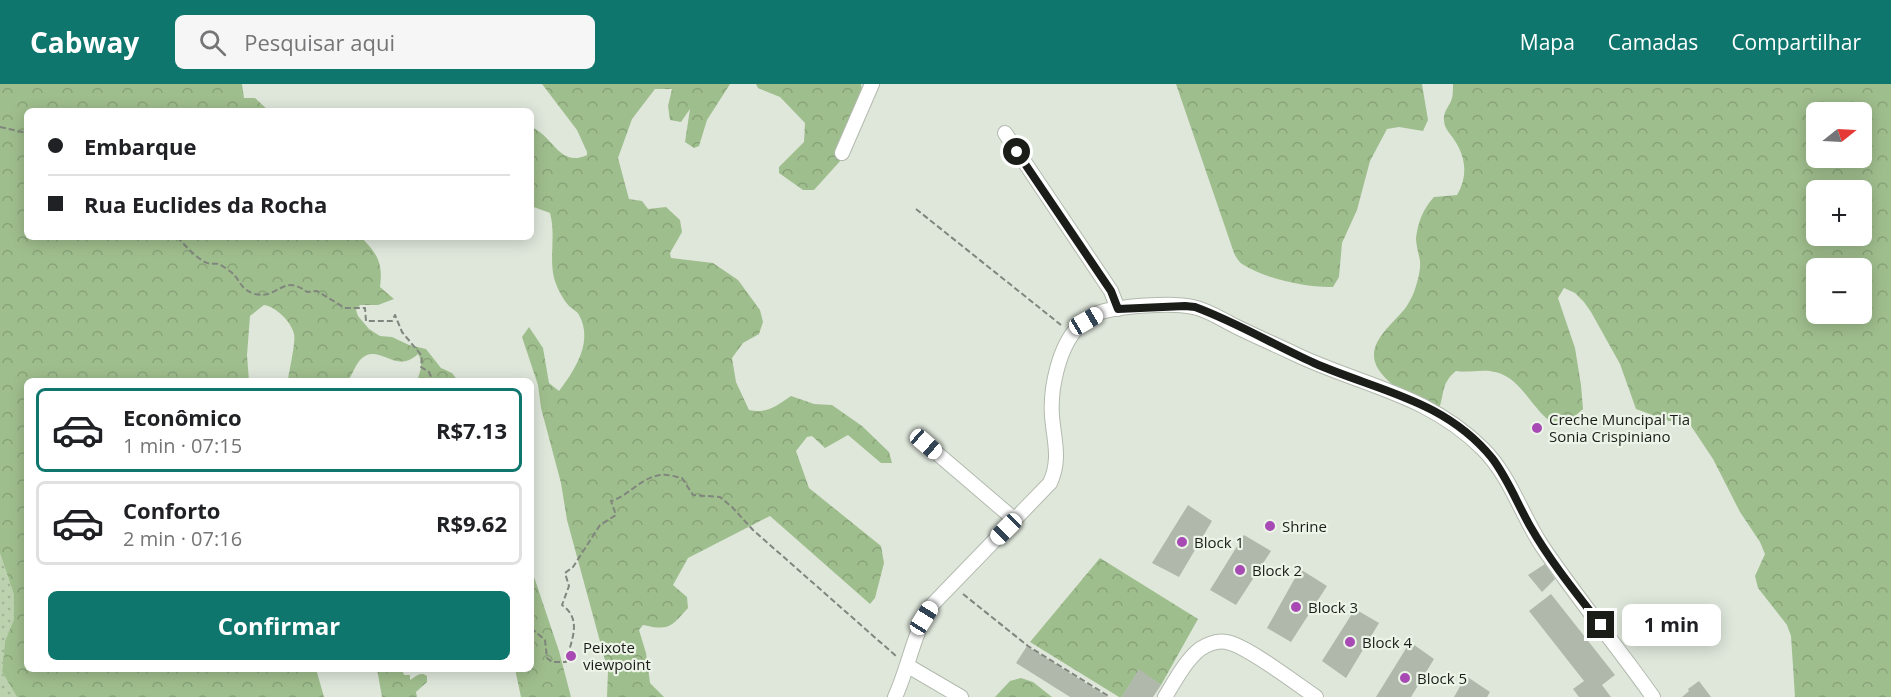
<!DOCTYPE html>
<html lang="pt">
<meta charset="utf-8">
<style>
body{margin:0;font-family:"Open Sans",sans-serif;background:#f6f6f6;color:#202124;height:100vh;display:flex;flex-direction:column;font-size:22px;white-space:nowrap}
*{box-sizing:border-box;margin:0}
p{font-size:20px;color:#757577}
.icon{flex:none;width:33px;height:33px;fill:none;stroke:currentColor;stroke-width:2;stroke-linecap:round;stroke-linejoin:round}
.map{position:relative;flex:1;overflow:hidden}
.sheet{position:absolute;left:24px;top:294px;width:510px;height:294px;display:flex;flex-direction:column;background:#fff;border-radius:9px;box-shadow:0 3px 15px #0003}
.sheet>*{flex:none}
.guide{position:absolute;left:24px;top:24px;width:510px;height:132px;border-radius:9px;box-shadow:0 3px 15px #0003;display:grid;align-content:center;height:132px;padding:0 24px;background:#fff}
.needle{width:39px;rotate:72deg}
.tools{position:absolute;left:1806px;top:18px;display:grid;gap:12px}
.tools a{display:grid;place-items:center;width:66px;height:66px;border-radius:9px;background:#fff;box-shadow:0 3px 15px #0003;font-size:30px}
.end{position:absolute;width:27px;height:27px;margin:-14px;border:8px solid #1b1d19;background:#fff;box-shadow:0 0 0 3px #fff}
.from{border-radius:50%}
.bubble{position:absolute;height:42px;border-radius:9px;background:#fff;box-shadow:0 3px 15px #0003;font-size:20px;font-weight:700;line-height:42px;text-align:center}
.car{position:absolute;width:18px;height:36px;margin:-18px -9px;border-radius:8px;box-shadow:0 0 4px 2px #0007;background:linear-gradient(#fff 24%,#345 0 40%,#fff 0 76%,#345 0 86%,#fff 0)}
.guide b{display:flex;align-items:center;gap:21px;height:57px;font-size:22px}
.guide b+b{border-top:2px solid #e0e0e0}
.guide i{width:15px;height:15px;background:#202124}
ul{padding:10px 0 0;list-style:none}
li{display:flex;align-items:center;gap:18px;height:84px;margin:0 12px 9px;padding:0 12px;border:3px solid #e0e0e0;border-radius:9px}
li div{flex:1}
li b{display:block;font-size:22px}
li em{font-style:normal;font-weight:700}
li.current{border-color:#0f766e}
li>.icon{width:54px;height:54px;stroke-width:1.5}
.button{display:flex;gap:12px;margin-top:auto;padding:12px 24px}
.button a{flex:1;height:69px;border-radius:9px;background:#0f766e;color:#fff;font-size:24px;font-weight:700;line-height:69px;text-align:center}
header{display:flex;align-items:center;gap:36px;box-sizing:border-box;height:84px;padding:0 30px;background:#0f766e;color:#fff}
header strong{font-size:28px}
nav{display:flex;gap:33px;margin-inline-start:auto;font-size:21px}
.search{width:420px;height:54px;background:#f6f6f6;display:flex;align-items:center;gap:15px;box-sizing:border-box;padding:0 21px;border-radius:9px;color:#757577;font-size:22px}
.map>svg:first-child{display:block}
.grass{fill:url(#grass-dots)}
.forest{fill:url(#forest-crowns);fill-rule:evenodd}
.building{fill:#b0b7ab}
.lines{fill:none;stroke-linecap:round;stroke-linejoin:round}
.minor-casing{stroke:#b2baae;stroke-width:16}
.path{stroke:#80867d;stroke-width:2;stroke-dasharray:6 3;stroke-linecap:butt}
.minor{stroke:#fff;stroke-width:14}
.route{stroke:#1b1d19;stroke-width:8}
.poi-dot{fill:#a74ab4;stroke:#ecf4e8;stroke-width:2}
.labels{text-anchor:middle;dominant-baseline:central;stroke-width:4.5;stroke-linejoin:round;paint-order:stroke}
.poi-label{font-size:15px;fill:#1b1d19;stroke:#ecf4e8;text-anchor:start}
</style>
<header>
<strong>Cabway</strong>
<div class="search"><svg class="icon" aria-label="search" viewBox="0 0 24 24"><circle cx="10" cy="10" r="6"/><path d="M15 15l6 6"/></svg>Pesquisar aqui</div>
<nav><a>Mapa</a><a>Camadas</a><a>Compartilhar</a></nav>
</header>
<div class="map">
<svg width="1891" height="613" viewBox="0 0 1891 613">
<defs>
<pattern id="grass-dots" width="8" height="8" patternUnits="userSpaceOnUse" patternTransform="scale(1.5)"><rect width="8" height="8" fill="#bcd2af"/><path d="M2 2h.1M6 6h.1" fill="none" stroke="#a1b496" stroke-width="1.8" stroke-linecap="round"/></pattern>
<pattern id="forest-crowns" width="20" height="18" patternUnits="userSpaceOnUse" patternTransform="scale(1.5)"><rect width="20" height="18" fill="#9fbe8d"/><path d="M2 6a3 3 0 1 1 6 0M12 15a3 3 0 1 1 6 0" fill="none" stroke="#88a379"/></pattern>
</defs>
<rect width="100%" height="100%" fill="#dfe7db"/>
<path class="grass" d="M 0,469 L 14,511 L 14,535 L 5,557 L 2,588 L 17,613 L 0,613 Z"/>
<path class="forest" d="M 0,0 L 242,0 L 244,14 L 255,14 L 269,27 L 27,27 L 27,153 L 343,153 L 345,156 L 355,153 L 362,154 C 378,171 383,179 380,203 L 394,215 L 378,221 L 360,221 L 356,226 L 358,232 L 369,245 L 380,252 L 392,253 L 409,261 L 426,265 L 441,284 L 452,289 L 458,297 L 417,297 C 420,287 424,280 418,270 C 415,273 410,276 406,277 C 390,281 375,260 360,276 C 355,282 352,291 348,297 L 288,297 C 289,287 296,258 294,250 C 291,237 276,223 264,221 L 250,232 L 247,271 L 249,297 L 27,297 L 27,585 L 316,585 L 324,613 L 17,613 L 2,588 L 5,557 L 14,535 L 14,511 L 0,469 Z
M 542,0 L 730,0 L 707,36 L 699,62 L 694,64 L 685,58 L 690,25 L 681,38 L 670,36 L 668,22 L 672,5 L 655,5 L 632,35 L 618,74 L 629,115 L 642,117 L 648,125 L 666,123 L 680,136 L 682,148 L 670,169 L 671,174 L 713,179 L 738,196 L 760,226 L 763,238 L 759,250 L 743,259 L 732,274 L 736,298 L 749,326 C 767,330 776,322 791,312 L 814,320 L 832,321 L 862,342 L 889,368 L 892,379 L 881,379 L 848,351 L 825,364 L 812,352 L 807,353 L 796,367 L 809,404 L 881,462 L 884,479 L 875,514 L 870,520 L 770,432 L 688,474 L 673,501 L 687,513 L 688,524 C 671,543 669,547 643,541 L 639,546 L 646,569 L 650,599 L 664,613 L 607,613 L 608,587 L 567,436 L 561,399 L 541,324 L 538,301 L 522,253 L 529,243 L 543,264 L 549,299 L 559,307 C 574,287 594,258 579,231 C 577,227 572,225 569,222 C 562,214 557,204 554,194 C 549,172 556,151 550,129 L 531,122 L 531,43 C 554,52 559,84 587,71 L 587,68 L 577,46 Z
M 756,0 L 861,0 L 862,6 L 842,75 L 814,106 L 803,106 L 779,89 L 779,83 L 804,58 L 805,39 L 780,13 L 758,4 Z
M 1176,0 L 1422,0 L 1428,36 L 1423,47 L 1399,43 L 1387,45 L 1370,77 L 1357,126 L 1342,159 L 1339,193 L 1333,203 C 1307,204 1265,195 1242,180 C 1239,178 1236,173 1234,169 Z
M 1453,0 L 1891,0 L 1891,613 L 1795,613 L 1791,552 L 1787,541 L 1758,504 L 1755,492 L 1765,470 L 1760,458 L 1740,428 L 1713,375 L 1691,342 L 1681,337 L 1669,337 L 1636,325 L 1620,280 L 1591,228 L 1584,218 L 1575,209 L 1564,204 L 1558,214 L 1575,264 L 1581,301 L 1583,325 L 1574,333 L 1551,338 C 1532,324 1522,297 1499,289 C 1485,284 1470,289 1456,287 C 1439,301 1446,311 1437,329 C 1419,318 1381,299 1375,278 C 1369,258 1391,241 1402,228 C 1407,223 1411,215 1414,208 C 1417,200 1421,186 1420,177 C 1419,170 1416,162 1416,154 C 1418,138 1423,125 1434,113 L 1457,111 C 1468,93 1466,74 1455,57 C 1451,50 1444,45 1444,36 C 1443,27 1450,22 1452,14 C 1453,10 1453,4 1453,0 ZM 1816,28 L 1862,28 L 1862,74 L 1816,74 ZM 1816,106 L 1862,106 L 1862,152 L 1816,152 ZM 1816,184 L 1862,184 L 1862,230 L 1816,230 Z
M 1100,474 L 1198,535 L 1161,601 L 1139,586 L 1122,613 L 1119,613 L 1030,558 Z
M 531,484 L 559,567 L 571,613 L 521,613 L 515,585 L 531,585 Z
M 377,585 L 402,585 L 404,591 L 410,591 L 410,596 C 416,592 421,587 427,592 L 427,598 L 416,608 L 417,613 L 382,613 Z
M 1021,594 L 1033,598 L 1052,613 L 995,613 L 1010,597 Z"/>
<path class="building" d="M 1188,421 L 1212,437 L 1179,493 L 1152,479 Z
M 1244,451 L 1271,467 L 1236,521 L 1210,506 Z
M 1545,480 L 1555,495 L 1542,508 L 1528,491 Z
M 1300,485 L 1327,502 L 1291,558 L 1267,544 Z
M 1551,510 L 1615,591 L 1602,601 L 1611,613 L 1579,613 L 1573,605 L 1584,597 L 1529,527 Z
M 1355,525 L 1379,539 L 1346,594 L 1322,577 Z
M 1410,558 L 1434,575 L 1411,613 L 1376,613 Z
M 1027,562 L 1084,598 L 1108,613 L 1070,613 L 1016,579 Z
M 1139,585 L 1161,601 L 1153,613 L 1122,613 Z
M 1466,592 L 1490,608 L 1487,613 L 1454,613 Z
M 1699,597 L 1711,613 L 1682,613 L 1689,607 L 1688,605 Z"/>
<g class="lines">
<g class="minor-casing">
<path id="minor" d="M 1005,49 L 1111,207 L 1118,225
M 842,69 L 872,0
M 925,359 L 1015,436
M 908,582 L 961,613
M 895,613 C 909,583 913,550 931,522 L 1050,399 C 1061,375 1054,357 1052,332 C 1050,304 1059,262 1079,242 C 1084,237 1092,232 1098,229 C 1118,222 1173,218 1193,223 C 1208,226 1221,235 1235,242 C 1255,252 1276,261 1297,271 C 1363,302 1428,310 1483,365 C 1510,392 1521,430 1542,462 C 1577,514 1617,562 1653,613
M 1165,613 C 1175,597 1185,577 1200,565 C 1208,560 1217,556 1226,558 C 1245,560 1298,601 1316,613"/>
</g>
<path class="path" d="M 0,43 L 27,49
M 916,125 L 1061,241
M 177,153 C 185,161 195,173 205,178 C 209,181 215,179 219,180 C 223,182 228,186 231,188 C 241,196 239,205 255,210 C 278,216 282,189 307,208 L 317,207 L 345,224 L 365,224 L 366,237 L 392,237 L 395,231 L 402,248 L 422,272 L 421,283 L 429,288 L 433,297
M 1270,442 L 1273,448
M 963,510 L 1028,562 L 1110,613
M 531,544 L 545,556 L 547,574 L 552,578 L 566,578 C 571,556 583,536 562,521 L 569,502 L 565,489 L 573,483 L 600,441 L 616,431 L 611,417 C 629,412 642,392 662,391 C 668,390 676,393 682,394 L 693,411 L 720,413 L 732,423 L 753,446 L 896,572"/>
<use href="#minor" class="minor"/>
</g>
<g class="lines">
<path class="route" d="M 1017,68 L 1111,207 L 1118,225 L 1185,222 L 1195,223 C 1236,238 1274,261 1314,279 C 1378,307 1445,316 1492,374 C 1508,395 1517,419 1530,442 C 1550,477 1576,509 1601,541"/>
</g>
<g class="poi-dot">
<circle cx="1537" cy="344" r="6"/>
<circle cx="1270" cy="442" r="6"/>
<circle cx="1182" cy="458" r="6"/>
<circle cx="1240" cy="486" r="6"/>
<circle cx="1296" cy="523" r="6"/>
<circle cx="1350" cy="558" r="6"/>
<circle cx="571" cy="572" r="6"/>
<circle cx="1405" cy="594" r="6"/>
</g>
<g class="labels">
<g class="poi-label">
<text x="1549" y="335">Creche Muncipal Tia<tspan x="1549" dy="17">Sonia Crispiniano</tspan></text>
<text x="1282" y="442">Shrine</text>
<text x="1194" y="458">Block 1</text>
<text x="1252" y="486">Block 2</text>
<text x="1308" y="523">Block 3</text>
<text x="1362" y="558">Block 4</text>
<text x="583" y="563">Peixote<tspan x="583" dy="17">viewpoint</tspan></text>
<text x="1417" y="594">Block 5</text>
</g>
</g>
</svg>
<div class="tools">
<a><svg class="needle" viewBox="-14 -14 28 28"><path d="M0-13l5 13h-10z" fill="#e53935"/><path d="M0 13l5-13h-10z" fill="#757577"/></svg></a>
<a>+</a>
<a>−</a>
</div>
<i class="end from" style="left:1017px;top:68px"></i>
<i class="end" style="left:1601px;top:541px"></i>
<div class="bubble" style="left:1622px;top:520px;width:99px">1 min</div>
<i class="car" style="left:1086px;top:237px;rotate:60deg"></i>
<i class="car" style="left:926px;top:360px;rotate:131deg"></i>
<i class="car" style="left:1006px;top:445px;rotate:225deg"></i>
<i class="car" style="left:924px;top:534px;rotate:32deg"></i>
<div class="guide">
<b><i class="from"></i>Embarque</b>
<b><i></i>Rua Euclides da Rocha</b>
</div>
<section class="sheet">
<ul>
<li class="current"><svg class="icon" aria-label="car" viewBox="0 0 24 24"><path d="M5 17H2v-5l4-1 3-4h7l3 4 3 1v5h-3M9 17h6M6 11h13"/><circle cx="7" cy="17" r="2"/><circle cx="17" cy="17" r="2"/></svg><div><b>Econômico</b><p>1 min · 07:15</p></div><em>R$7.13</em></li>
<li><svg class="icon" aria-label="car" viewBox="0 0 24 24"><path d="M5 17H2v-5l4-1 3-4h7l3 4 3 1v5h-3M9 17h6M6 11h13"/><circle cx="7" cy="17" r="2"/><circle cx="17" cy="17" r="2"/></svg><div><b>Conforto</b><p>2 min · 07:16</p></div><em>R$9.62</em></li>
</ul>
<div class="button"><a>Confirmar</a></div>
</section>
</div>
